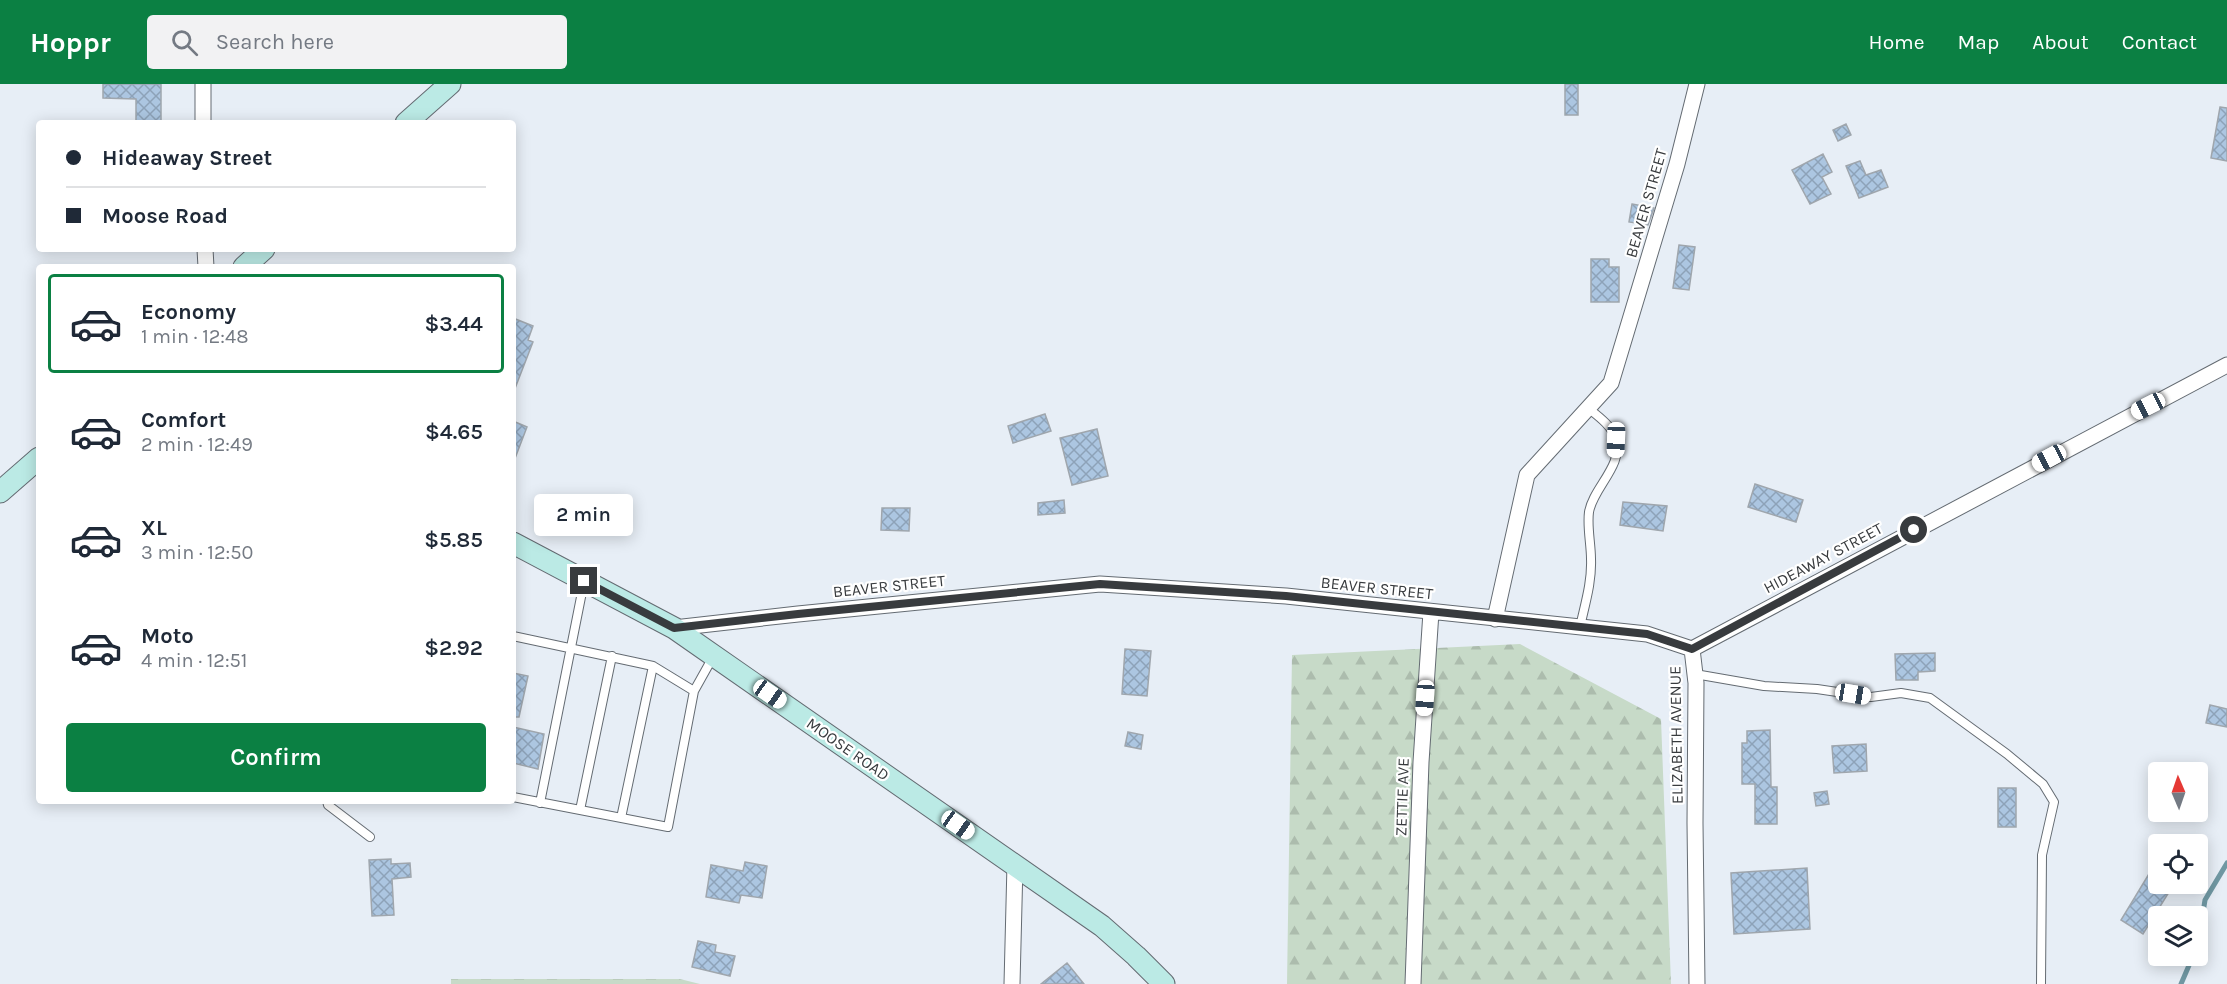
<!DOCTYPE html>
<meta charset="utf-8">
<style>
body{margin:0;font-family:Karla,sans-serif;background:#f2f2f3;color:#1f2937;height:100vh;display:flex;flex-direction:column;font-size:22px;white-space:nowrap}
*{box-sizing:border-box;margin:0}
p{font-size:20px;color:#747a83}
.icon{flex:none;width:33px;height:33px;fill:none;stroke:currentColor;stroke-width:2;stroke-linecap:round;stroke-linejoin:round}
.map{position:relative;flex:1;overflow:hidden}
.sheet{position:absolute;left:36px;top:180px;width:480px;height:540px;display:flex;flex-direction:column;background:#fff;border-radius:6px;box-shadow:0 3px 15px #0003}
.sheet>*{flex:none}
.banner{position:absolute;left:36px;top:36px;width:480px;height:132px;border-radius:6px;box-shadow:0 3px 15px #0003;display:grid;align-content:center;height:132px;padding:0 30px;background:#fff}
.needle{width:39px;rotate:358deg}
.tools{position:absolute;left:2148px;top:678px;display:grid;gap:12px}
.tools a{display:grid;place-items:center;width:60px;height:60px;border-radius:6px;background:#fff;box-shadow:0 3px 15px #0003;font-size:30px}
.end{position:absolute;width:27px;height:27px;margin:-14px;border:8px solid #383b3e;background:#fff;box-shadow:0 0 0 3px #fff}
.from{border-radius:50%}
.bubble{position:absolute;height:42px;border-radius:6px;background:#fff;box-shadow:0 3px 15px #0003;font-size:20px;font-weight:600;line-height:42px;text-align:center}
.car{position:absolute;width:18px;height:36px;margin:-18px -9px;border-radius:8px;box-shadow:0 0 4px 2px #0007;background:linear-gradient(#fff 24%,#345 0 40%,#fff 0 76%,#345 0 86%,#fff 0)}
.banner b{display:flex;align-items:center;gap:21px;height:57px;font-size:22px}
.banner b+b{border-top:2px solid #e0e1e3}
.banner i{width:15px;height:15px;background:#1f2937}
ul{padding:10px 0 0;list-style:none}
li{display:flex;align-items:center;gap:18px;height:99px;margin:0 12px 9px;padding:0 18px;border:3px solid transparent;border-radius:6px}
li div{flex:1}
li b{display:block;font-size:22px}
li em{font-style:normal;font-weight:600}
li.on{border-color:#0b8043}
li>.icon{width:54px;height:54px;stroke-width:1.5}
.cta{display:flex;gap:12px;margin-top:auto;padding:12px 30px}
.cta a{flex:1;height:69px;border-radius:6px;background:#0b8043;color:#fff;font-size:24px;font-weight:600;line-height:69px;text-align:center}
header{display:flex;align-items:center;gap:36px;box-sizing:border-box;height:84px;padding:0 30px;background:#0b8043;color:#fff}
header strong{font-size:28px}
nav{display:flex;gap:33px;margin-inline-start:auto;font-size:21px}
.search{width:420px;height:54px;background:#f2f2f3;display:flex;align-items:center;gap:15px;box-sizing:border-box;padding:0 21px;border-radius:6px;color:#747a83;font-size:22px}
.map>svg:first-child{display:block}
.forest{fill:url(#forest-firs)}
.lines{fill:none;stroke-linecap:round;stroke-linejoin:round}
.stream{stroke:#7098a3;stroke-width:5}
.building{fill:url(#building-cross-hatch);stroke:#9fa6ad;stroke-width:1.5}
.lane-casing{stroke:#646b72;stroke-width:10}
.street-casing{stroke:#646b72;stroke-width:17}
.secondary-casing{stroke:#646b72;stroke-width:23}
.lane{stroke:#fff;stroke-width:8}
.street{stroke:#fff;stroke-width:15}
.secondary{stroke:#bbeae5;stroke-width:21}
.route{stroke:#383b3e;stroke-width:8}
.labels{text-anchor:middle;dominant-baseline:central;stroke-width:4.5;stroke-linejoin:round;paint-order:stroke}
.street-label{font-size:16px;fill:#383b3e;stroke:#fff}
</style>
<header>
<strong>Hoppr</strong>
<div class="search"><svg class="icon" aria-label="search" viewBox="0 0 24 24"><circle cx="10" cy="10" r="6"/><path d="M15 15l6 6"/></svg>Search here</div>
<nav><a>Home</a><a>Map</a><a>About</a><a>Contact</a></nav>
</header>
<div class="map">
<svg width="2227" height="900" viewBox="0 0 2227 900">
<defs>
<pattern id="forest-firs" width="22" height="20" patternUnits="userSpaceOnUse" patternTransform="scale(1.5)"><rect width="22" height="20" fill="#c7dac8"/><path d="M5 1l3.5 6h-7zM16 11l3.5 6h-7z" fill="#acbcad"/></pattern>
<pattern id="building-cross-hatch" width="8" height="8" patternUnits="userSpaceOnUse" patternTransform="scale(1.5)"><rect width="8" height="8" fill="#acc6e1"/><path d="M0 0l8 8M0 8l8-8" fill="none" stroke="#8da2b8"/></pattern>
</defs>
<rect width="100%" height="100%" fill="#e7eef6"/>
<path class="forest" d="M 1520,560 L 1661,635 L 1671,900 L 1287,900 L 1292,571 Z
M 451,895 L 680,895 L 700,900 L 451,900 Z"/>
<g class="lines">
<path class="stream" d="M 2198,861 L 2205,816 L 2227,779
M 2181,900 L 2193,872"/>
</g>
<path class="building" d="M 103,0 L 161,0 L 161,38 L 136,38 L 136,15 L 103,14 Z
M 1565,0 L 1578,0 L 1578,31 L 1565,31 Z
M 2220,23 L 2227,24 L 2227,77 L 2211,74 Z
M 1846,40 L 1851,51 L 1838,57 L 1833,46 Z
M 1823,70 L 1832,88 L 1822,93 L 1831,110 L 1810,120 L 1792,86 Z
M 1860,77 L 1866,91 L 1881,86 L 1888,103 L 1859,114 L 1846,82 Z
M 1632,120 L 1654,124 L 1648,141 L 1629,138 Z
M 1679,161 L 1695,163 L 1689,206 L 1673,204 Z
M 1591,175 L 1609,175 L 1609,183 L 1619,183 L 1619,218 L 1591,218 Z
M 513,234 L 533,242 L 528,256 L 533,258 L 514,307 Z
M 1045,330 L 1051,347 L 1013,359 L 1008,342 Z
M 513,337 L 527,343 L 514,377 L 513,377 Z
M 1097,345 L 1108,392 L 1072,401 L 1060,354 Z
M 1755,400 L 1803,416 L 1796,438 L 1748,423 Z
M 1064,416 L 1065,429 L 1038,431 L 1038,419 Z
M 1623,418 L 1667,422 L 1663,447 L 1620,441 Z
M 882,424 L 910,424 L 909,447 L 881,446 Z
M 1125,565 L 1151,567 L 1147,612 L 1122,610 Z
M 1935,569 L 1935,587 L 1918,588 L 1918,596 L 1896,596 L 1895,570 Z
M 513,589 L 528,592 L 519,633 L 513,633 Z
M 2210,621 L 2227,625 L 2227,643 L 2206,639 Z
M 513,643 L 544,650 L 538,685 L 513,679 Z
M 1770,646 L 1771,703 L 1777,703 L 1777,740 L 1755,740 L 1755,700 L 1742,700 L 1742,659 L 1747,659 L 1747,647 Z
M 1128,648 L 1143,651 L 1141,665 L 1125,662 Z
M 1866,660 L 1867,687 L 1834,689 L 1832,662 Z
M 1998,704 L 2016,704 L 2016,743 L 1998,743 Z
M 1827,707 L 1829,720 L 1816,722 L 1814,709 Z
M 391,775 L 391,780 L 410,779 L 411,793 L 392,795 L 394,831 L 372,832 L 369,776 Z
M 2158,775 L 2158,800 L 2174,800 L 2143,850 L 2121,836 Z
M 745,778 L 767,782 L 762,814 L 741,811 L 739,819 L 706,813 L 711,781 L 743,787 Z
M 1807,784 L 1810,845 L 1734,850 L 1731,789 Z
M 698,857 L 716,861 L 715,868 L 735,872 L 730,892 L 692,883 Z
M 1067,879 L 1084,900 L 1041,900 Z"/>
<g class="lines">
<g class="lane-casing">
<path id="lane" d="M 1580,543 C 1585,520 1592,498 1591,475 C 1591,460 1587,443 1589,428 C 1593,404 1624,381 1616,355 C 1612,342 1598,332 1588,324
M 513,552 L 653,582 L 694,607
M 1695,590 L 1764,602 L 1817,605 L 1871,613 L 1901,609 L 1930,614 L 2007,670 L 2043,700 L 2054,718 L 2042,771 L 2041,900
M 513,713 L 668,743 L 694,607 L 713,573
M 327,717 L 328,721 L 370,753
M 540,719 L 584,498
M 580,726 L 612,572
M 621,734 L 653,582"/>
</g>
<g class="street-casing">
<path id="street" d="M 203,0 L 203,39
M 205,165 L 206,183
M 1495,535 L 1527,391 L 1611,299 L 1677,80 L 1697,0
M 674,544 L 798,530 L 1100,500 L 1286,512 L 1647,550 L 1692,565
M 1692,565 L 2227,281
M 1692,565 L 1696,599 L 1695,739 L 1697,900
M 1012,900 L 1015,780
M 1413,900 L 1421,678 L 1431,528"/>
</g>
<g class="secondary-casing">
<path id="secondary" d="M 406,39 L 450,0
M 244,183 L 264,165
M 0,408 L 39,374
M 513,459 L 674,544 L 1102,842 L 1136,872 L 1164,900"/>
</g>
<use href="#lane" class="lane"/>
<use href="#street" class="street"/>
<use href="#secondary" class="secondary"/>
</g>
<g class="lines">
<path class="route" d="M 584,497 L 674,544 L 798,530 L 1100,500 L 1286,512 L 1647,550 L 1692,565 L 1914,446"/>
</g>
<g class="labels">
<g class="street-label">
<text transform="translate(1646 119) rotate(-74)">BEAVER STREET</text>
<text transform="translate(1823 474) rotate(-28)">HIDEAWAY STREET</text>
<text transform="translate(889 502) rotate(-6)">BEAVER STREET</text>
<text transform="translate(1377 504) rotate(6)">BEAVER STREET</text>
<text transform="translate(1676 651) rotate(-91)">ELIZABETH AVENUE</text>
<text transform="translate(848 665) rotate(35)">MOOSE ROAD</text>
<text transform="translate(1402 713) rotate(-88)">ZETTIE AVE</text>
</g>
</g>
</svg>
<div class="tools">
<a><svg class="needle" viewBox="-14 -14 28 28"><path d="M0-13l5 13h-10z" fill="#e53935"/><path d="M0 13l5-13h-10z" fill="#747a83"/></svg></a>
<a><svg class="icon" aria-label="locate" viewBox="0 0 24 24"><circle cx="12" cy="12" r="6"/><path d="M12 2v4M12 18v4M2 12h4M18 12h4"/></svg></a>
<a><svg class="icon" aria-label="layers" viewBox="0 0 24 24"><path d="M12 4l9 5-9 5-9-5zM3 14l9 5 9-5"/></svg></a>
</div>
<i class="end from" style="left:1914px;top:446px"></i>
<i class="end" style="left:584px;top:497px"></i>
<div class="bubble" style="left:534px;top:410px;width:99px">2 min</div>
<i class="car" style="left:2148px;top:322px;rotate:243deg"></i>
<i class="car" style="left:1616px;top:356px;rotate:182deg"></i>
<i class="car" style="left:2049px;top:374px;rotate:242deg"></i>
<i class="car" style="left:770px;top:610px;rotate:125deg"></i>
<i class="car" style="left:1853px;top:610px;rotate:99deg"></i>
<i class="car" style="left:1425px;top:614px;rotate:184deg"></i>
<i class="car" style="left:958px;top:741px;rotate:125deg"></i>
<div class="banner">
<b><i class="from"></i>Hideaway Street</b>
<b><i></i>Moose Road</b>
</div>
<section class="sheet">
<ul>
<li class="on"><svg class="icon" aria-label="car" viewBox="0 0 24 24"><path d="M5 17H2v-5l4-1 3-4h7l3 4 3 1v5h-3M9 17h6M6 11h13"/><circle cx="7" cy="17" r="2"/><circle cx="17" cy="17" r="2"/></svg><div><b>Economy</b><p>1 min · 12:48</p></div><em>$3.44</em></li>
<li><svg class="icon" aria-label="car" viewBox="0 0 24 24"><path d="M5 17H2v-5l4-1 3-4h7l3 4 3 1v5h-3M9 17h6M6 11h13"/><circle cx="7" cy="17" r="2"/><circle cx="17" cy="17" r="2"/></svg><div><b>Comfort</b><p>2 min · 12:49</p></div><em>$4.65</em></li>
<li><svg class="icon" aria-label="car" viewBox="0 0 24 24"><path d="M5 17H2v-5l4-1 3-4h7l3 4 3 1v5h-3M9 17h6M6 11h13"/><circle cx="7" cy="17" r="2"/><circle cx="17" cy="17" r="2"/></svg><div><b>XL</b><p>3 min · 12:50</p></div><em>$5.85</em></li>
<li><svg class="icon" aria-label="car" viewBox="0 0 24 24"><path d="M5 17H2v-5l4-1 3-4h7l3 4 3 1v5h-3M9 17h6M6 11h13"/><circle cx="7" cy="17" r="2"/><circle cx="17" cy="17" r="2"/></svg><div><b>Moto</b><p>4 min · 12:51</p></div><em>$2.92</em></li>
</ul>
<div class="cta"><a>Confirm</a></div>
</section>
</div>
